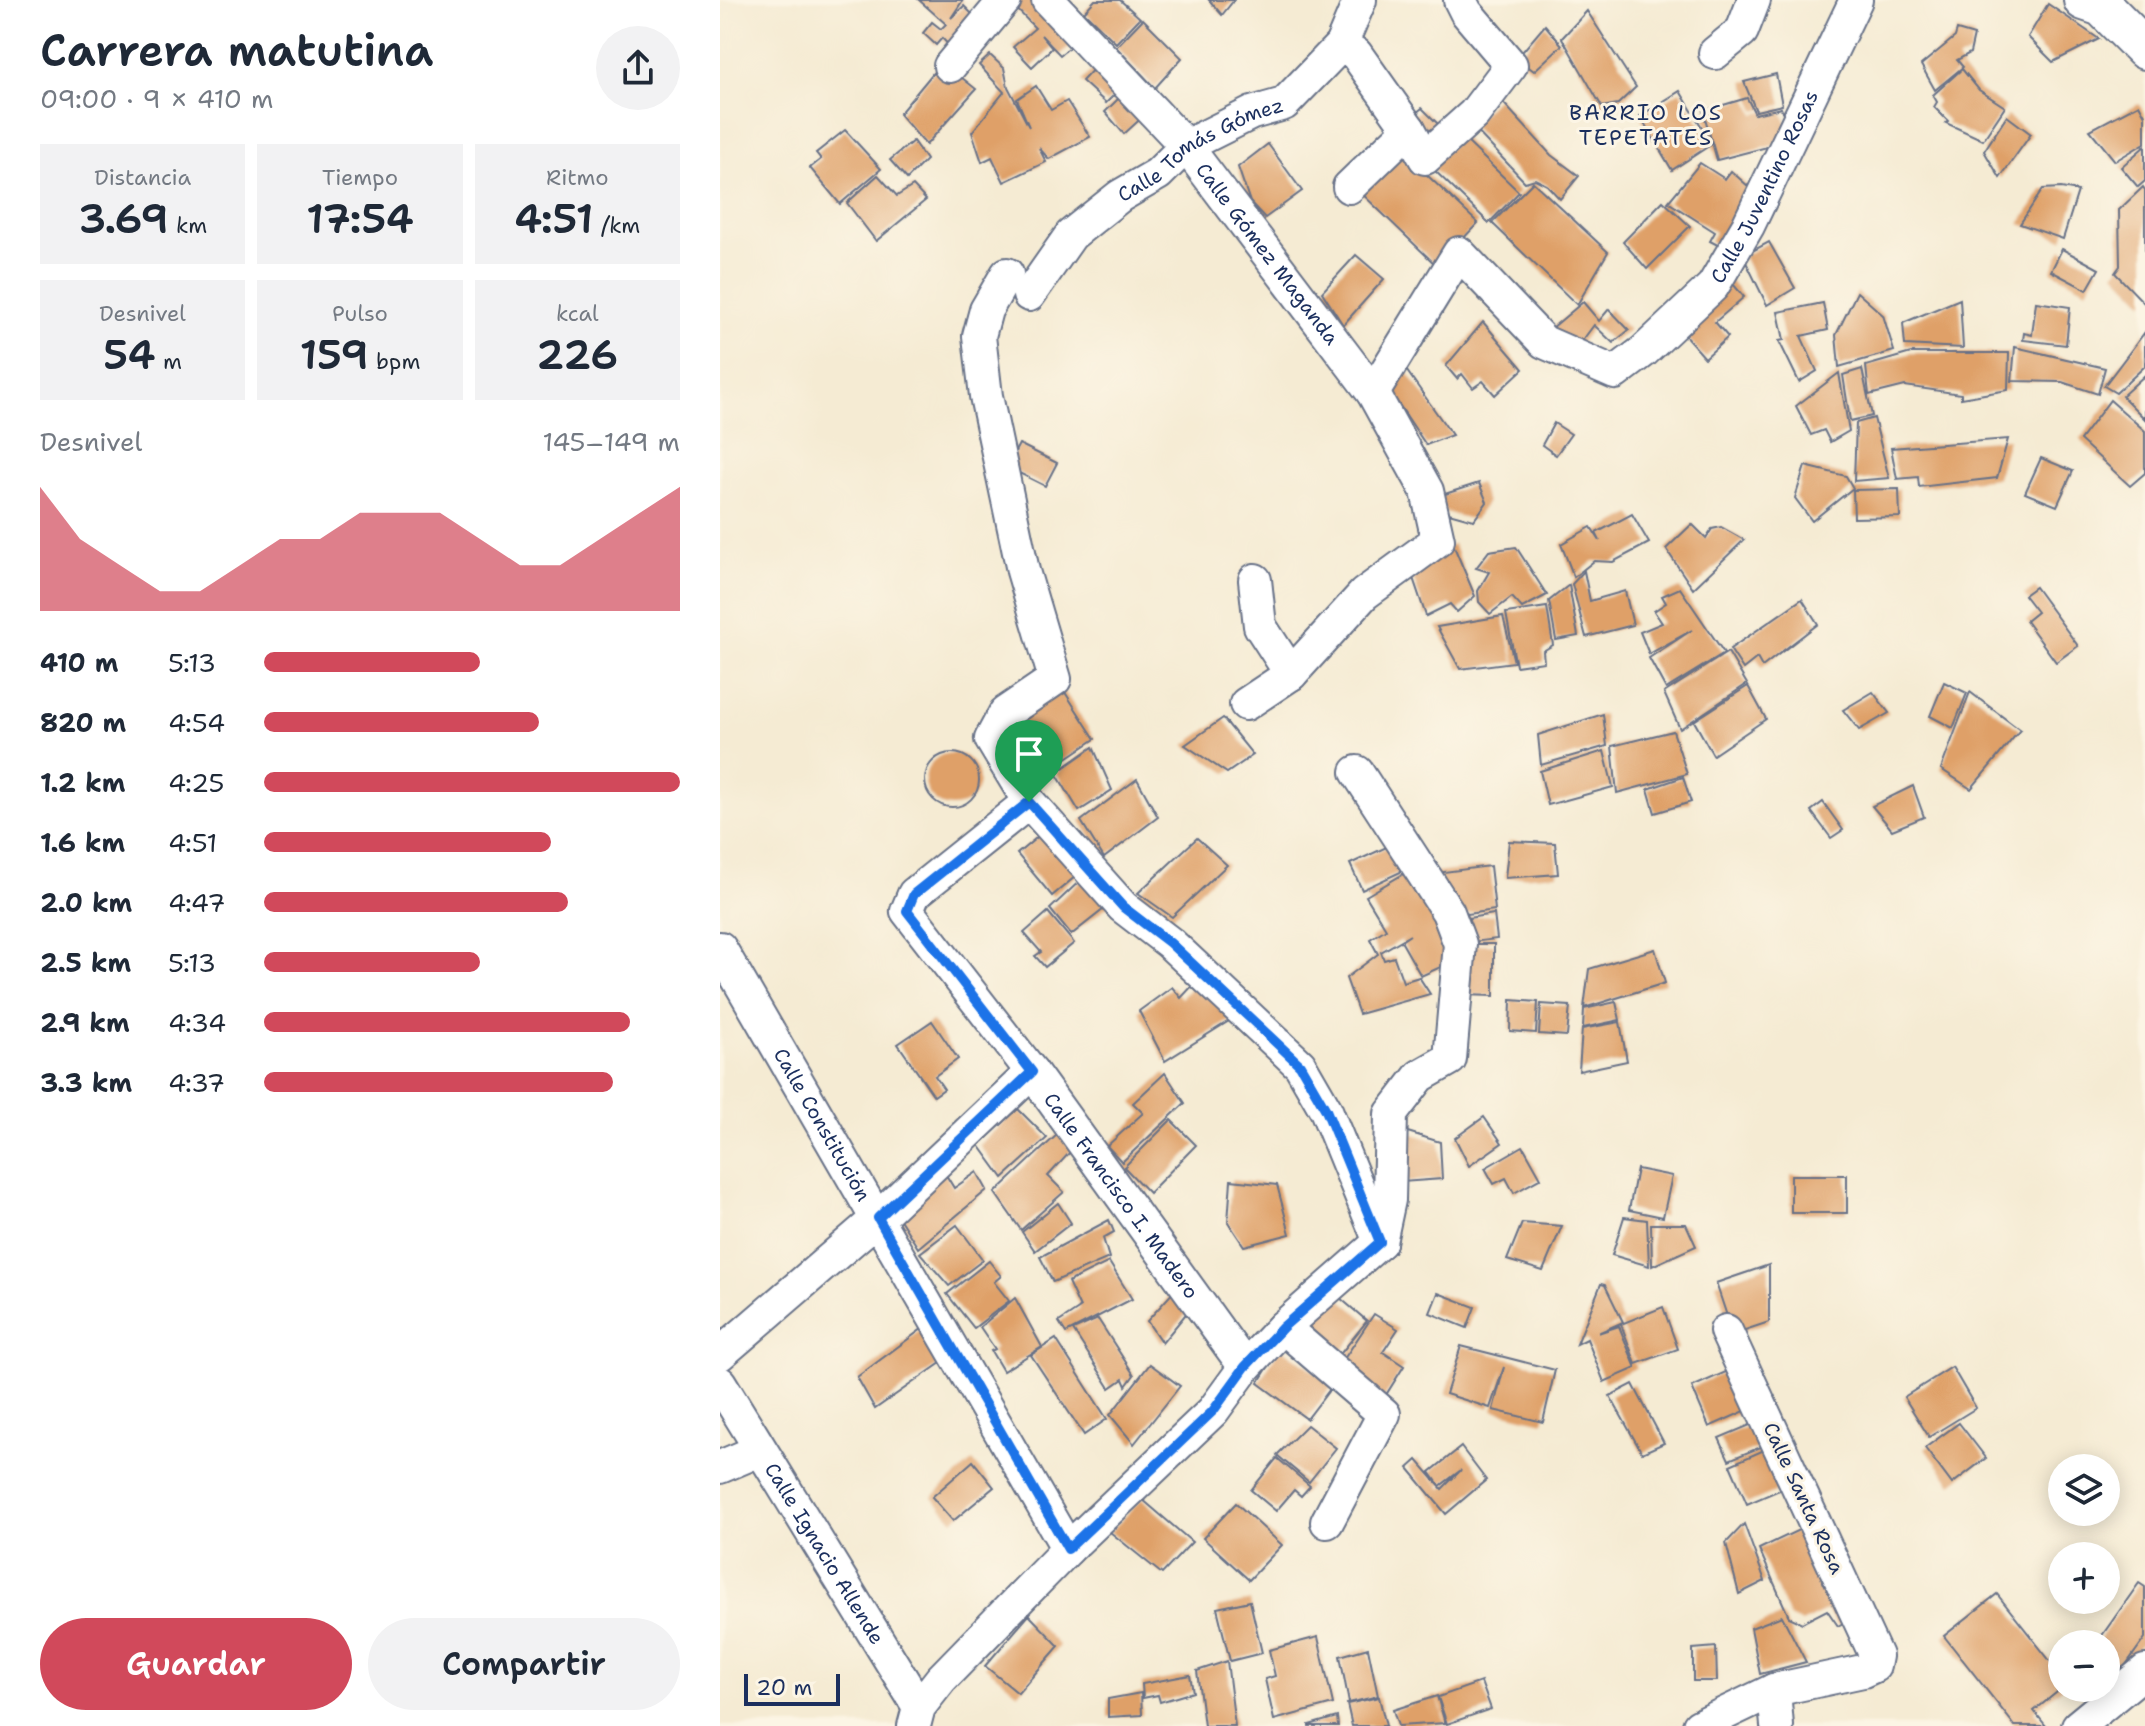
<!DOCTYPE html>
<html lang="es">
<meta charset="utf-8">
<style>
:root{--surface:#fff;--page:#f2f2f3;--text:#1f2937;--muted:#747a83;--accent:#d1495b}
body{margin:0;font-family:"Shantell Sans",sans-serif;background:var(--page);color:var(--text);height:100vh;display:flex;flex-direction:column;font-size:30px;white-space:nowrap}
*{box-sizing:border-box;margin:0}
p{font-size:26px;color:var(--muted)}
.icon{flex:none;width:44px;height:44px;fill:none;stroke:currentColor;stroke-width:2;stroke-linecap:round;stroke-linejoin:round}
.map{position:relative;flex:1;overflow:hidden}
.sheet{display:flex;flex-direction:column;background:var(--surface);width:720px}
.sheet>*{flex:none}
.controls{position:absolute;left:1328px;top:1454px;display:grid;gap:16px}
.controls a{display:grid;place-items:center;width:72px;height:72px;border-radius:50%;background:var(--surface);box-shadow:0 4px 20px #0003;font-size:40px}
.scale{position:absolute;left:24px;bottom:20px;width:96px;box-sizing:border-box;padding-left:8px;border:4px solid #1b2f5e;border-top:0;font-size:22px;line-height:28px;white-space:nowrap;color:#1b2f5e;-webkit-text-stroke:6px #fcf5e5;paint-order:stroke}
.pin{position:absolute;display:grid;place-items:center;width:68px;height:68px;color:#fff;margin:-82px -34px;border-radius:50% 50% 50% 0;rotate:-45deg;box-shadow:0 0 8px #0007}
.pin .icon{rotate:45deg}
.round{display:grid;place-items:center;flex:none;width:84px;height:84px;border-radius:42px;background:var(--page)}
.head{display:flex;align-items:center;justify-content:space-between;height:136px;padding:0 40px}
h1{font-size:44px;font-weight:600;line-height:60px}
.stats{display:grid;grid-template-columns:repeat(3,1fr);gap:12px;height:136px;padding:8px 40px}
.stats div{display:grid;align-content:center;border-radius:0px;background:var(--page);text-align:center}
.stats b{font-size:40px;font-weight:600}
.stats small{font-size:22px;font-weight:400}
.stats p{font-size:22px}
.chart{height:224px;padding:16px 40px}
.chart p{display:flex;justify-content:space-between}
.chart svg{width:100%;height:144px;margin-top:8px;fill:var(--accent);opacity:.7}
.primary-button{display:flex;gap:16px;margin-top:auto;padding:16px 40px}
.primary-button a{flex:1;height:92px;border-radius:48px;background:var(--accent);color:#fff;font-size:32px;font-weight:600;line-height:92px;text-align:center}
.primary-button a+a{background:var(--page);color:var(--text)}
ul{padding:0 40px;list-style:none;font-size:26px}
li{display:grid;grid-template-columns:128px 96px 1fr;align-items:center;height:60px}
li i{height:20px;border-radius:10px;background:var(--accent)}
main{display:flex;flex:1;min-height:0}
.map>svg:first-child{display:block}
.building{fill:#dfa067}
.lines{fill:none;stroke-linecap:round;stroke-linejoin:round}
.minor-casing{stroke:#677187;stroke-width:36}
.tertiary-casing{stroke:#677187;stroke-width:44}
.minor{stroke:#fff;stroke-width:32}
.tertiary{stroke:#fff;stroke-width:40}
.route-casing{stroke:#fff;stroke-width:16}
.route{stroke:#1a73e8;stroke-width:10}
.labels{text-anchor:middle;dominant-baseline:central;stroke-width:6;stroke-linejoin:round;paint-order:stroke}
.street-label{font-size:20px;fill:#1b2f5e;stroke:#fcf5e5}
.neighbourhood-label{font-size:22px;letter-spacing:2px;fill:#1b2f5e;stroke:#fcf5e5}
</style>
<main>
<section class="sheet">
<div class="head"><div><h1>Carrera matutina</h1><p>09:00 · 9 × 410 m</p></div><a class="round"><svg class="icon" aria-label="share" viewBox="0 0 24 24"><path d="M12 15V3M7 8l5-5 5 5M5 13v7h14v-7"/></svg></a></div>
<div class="stats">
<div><p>Distancia</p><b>3.69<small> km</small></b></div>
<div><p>Tiempo</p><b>17:54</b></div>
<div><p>Ritmo</p><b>4:51<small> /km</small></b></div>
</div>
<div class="stats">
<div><p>Desnivel</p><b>54<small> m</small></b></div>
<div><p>Pulso</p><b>159<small> bpm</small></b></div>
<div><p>kcal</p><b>226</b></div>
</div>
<div class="chart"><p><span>Desnivel</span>145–149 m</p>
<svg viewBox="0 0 160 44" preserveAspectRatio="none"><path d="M0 44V6L10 22L20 30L30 38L40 38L50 30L60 22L70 22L80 14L90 14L100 14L110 22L120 30L130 30L140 22L150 14L160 6V44z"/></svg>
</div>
<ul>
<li><b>410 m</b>5:13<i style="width:52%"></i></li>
<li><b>820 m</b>4:54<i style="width:66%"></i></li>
<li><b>1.2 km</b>4:25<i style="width:100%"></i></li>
<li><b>1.6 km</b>4:51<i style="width:69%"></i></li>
<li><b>2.0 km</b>4:47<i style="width:73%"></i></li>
<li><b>2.5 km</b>5:13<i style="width:52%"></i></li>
<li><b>2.9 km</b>4:34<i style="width:88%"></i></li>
<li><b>3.3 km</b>4:37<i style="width:84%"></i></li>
</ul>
<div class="primary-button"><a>Guardar</a><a>Compartir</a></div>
</section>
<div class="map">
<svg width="1425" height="1726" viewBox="0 0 1425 1726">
<rect width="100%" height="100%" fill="#fcf5e5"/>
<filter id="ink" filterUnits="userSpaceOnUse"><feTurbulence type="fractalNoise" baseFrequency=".0125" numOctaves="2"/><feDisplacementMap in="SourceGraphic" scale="16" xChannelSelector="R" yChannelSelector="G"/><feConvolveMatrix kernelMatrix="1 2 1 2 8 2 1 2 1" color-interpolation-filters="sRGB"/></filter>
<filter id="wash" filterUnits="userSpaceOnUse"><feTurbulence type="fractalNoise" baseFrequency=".006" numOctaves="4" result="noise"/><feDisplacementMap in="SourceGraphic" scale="32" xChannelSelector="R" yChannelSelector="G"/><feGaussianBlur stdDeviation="1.8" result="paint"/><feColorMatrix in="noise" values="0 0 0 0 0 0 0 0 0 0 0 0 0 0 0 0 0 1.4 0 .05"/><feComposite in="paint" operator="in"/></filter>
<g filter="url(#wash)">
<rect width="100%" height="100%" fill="#f5ebd3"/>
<g id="blocks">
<!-- building -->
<g class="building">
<polygon points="199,0 243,0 231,18 244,6 261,23 234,51 222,38 216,45 203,33 212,22 221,29 226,24"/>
<polygon points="293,0 315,0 355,43 340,55 321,35 332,48 312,67 293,47 315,28 290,2"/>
<polygon points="375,0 400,0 420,18 396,43 364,12"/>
<polygon points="489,0 514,0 502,15"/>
<polygon points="1328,4 1379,39 1333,62 1308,37"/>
<polygon points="867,11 916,87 898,104 882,107 842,38"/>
<polygon points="423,19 462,58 435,88 396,47"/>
<polygon points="825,25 842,45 814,71 797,58"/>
<polygon points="1237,30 1254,35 1250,53 1237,60 1243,67 1215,90 1201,65 1235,37"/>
<polygon points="270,55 284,68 288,87 309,127 297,99 316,86 331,110 347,101 370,137 329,159 319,148 326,162 284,182 272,157 262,162 252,132 284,92 259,65"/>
<polygon points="222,62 256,89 206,145 179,114"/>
<polygon points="378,64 402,87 386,103 362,81"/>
<polygon points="1242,69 1259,90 1285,107 1263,140 1226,123 1228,121 1214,107 1217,102 1213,95"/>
<polygon points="1056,74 1062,105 1036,111 1024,82"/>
<polygon points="407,90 428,112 404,134 385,112"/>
<polygon points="960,91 992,144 952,170 920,116"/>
<polygon points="778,97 831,155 859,176 840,199 827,185 815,179 805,182 751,125"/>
<polygon points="1027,98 1035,114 1061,108 1068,127 1059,144 997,160 983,111"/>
<polygon points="1419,104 1425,115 1425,143 1395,161 1370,130"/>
<polygon points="702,108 726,132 712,141 689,119"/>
<polygon points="1287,116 1311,134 1280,178 1264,151"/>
<polygon points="125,130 161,169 120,204 90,168 101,159 96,153"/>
<polygon points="741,136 799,192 769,223 711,167"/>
<polygon points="193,141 206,160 187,179 170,160"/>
<polygon points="548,144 582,191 545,218 530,202 518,167"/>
<polygon points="674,144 758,223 717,266 634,186"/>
<polygon points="1425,146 1425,181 1418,187 1401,167"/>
<polygon points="980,163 1005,179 1011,171 1038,195 1007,250 990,241 995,232 948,202"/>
<polygon points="158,175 177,196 193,186 206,200 156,241 127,203"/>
<polygon points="813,182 888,252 857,305 772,223"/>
<polygon points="1423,187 1425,190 1425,304 1395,273 1400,266 1399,210"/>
<polygon points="1341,188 1358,191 1343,239 1300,224 1323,189"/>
<polygon points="943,201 970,226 927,269 903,242"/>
<polygon points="1049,242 1075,288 1047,305 1023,256"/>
<polygon points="1342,249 1379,269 1367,290 1331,271"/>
<polygon points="636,255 664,279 623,325 602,292"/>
<polygon points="1008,278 1024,297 995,322 1008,337 985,358 956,325"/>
<polygon points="1137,292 1163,315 1174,351 1119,367 1116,335"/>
<polygon points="1240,299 1243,348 1185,345 1183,323"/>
<polygon points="863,302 879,321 889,309 909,330 893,343 874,325 856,349 832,328"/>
<polygon points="1316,302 1350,307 1346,345 1303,340 1304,333 1312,335"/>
<polygon points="1103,303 1108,330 1081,336 1097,371 1079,382 1059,341 1064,340 1058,312"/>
<polygon points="763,322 803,369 775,395 763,381 753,388 742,374 737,379 726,366"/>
<polygon points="1425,332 1425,366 1396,393 1384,386"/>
<polygon points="1295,347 1385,368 1378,394 1342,382 1292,381"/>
<polygon points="1191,353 1289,353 1288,390 1241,398 1241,394 1185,386 1149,395 1146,366"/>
<polygon points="682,364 732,435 706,445 666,385"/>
<polygon points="1142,369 1152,416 1130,421 1123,375"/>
<polygon points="1119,373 1129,431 1110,442 1104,430 1091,435 1076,406"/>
<polygon points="1425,375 1425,419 1402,396"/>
<polygon points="1390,400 1425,431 1425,473 1410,486 1360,440"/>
<polygon points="1154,418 1169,478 1134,481 1136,423"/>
<polygon points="834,423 851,434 836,455 822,445"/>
<polygon points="1288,439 1277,478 1199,487 1198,477 1177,479 1171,448"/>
<polygon points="299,444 337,463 325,486 287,467"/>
<polygon points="1321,458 1353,471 1337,506 1305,493"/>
<polygon points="1085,466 1126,476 1133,488 1092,521 1075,498"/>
<polygon points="759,483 767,502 754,520 725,512 719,496"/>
<polygon points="1179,489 1180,517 1134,518 1133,490"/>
<polygon points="912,514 929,543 893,562 874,561 854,577 841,544 871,527 880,541 876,533"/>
<polygon points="972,524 986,538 992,529 1001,527 1024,540 973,589 946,549"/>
<polygon points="733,544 755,596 737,612 730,604 706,616 689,566"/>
<polygon points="796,547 827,595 802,608 792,597 770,614 759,602 758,591 769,572 756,568 769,551"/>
<polygon points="864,571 870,601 905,591 913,625 866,637 852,584"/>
<polygon points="849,585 858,636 836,640 829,601"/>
<polygon points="1315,587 1358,646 1336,662 1306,621 1317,612 1304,595"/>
<polygon points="960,588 1004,653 946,689 929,658 972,630 929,654 920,632 942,623 934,611 946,603 942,596"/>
<polygon points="1082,599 1098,624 1042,667 1037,658 1023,669 1010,649"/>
<polygon points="827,607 833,645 823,651 824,662 796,666 786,613"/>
<polygon points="783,616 794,662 740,669 717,627"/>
<polygon points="1008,652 1027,684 960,729 944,693"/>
<polygon points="1224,682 1247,693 1233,728 1210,716"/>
<polygon points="339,683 375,739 327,771 290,719"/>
<polygon points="1028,686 1046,719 993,755 974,721"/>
<polygon points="1153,692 1169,713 1139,730 1123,710"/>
<polygon points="1250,692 1300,730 1251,789 1221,769"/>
<polygon points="883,714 887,746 821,765 818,735"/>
<polygon points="503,718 533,755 507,773 465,745"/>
<polygon points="953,731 967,774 897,793 892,746"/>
<polygon points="373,747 392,790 359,811 336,773"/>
<polygon points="884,751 893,787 828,805 820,771"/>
<circle cx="232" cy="780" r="27"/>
<polygon points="963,777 971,802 935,813 928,789"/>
<polygon points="417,779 438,817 384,858 361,821"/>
<polygon points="1193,786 1204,817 1172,830 1152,806"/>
<polygon points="1103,802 1123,830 1111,838 1091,811"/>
<polygon points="327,829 362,871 332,896 297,854"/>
<polygon points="477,838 507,865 452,917 418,893"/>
<polygon points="789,841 835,843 838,874 785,878"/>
<polygon points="675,843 687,869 642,890 630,864"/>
<polygon points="770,866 775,910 734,916 708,874"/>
<polygon points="692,869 733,943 725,965 701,976 681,941 690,935 661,952 664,960 674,957 683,982 699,977 710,994 639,1014 626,978 658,954 650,939 666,929 646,896"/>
<polygon points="365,876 389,905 351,935 330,909"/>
<polygon points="328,912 354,943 325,967 315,956 321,952 304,933"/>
<polygon points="774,914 777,939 744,943 735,920"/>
<polygon points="740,944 774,944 774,996 745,995"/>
<polygon points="935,949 945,983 864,1008 869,969"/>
<polygon points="475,983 512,1019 445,1061 419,1011 452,987 461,998"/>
<polygon points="791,1000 818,1002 816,1033 790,1031"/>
<polygon points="896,1002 900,1020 863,1028 864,1009"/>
<polygon points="821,1004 850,1006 847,1036 819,1034"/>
<polygon points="212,1021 238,1059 215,1076 224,1089 214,1096 178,1044"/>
<polygon points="900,1022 907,1061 859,1071 862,1029"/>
<polygon points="445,1073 465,1103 402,1162 387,1146 423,1113 413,1103"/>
<polygon points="298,1109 327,1138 283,1178 259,1145"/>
<polygon points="764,1117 782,1143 749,1166 735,1138"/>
<polygon points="451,1120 476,1145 429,1193 404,1167"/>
<polygon points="678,1129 720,1142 722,1179 682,1182"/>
<polygon points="339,1133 352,1150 328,1176 344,1192 301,1230 275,1193"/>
<polygon points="803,1146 821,1178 794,1193 786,1178 774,1184 765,1168"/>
<polygon points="917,1169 952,1176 943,1217 909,1210"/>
<polygon points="223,1170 234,1188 257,1172 267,1190 198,1248 176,1213"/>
<rect x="1071" y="1175" width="56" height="38"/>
<polygon points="511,1180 557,1185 570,1234 524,1246 508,1222"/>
<polygon points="338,1203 351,1223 315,1251 302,1232"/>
<polygon points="904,1217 927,1220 929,1266 892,1255"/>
<polygon points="389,1220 394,1232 383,1238 389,1258 333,1282 320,1257"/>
<polygon points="802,1223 842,1226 823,1271 787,1260"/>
<polygon points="931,1224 966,1224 976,1246 932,1266"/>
<polygon points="237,1225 263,1260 229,1286 200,1253"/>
<polygon points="269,1261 281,1276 274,1282 289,1301 254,1328 227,1294"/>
<polygon points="389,1262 412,1299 346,1333 339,1322 360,1308 348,1282"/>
<polygon points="1049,1265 1049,1322 1013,1334 996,1283"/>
<polygon points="881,1284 885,1285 903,1322 878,1333 899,1326 916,1368 884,1382 867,1339 857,1344"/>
<polygon points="455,1290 470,1309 442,1343 427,1321"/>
<polygon points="613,1292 647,1321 613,1363 578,1333"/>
<polygon points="718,1293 755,1307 747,1328 710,1313"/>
<polygon points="295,1298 322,1347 283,1371 271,1351 275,1349 260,1327"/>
<polygon points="943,1307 958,1349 916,1364 901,1324"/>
<polygon points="654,1314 678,1329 663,1352 684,1366 664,1398 618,1368"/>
<polygon points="378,1319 414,1375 406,1386 403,1379 390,1388 353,1330"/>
<polygon points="206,1326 228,1358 155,1409 137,1377"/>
<polygon points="336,1339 387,1419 364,1435 311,1355"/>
<polygon points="741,1346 835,1370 823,1422 773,1410 784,1367 770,1408 726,1394"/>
<polygon points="561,1347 613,1385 587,1419 538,1383"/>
<polygon points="430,1364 460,1386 414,1444 390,1415"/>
<polygon points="1017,1367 1034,1407 989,1427 972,1387"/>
<polygon points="1232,1367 1256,1408 1209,1437 1184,1397"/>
<polygon points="913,1384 944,1443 922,1453 890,1396"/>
<polygon points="1042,1420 1051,1443 1009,1460 999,1438"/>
<polygon points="1239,1423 1266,1458 1232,1484 1205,1448"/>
<polygon points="587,1425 616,1448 589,1482 557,1455"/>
<polygon points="741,1447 766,1480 726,1514 688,1468 697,1460 722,1489 741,1470 720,1486 710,1472"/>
<polygon points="1051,1447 1069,1486 1027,1504 1010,1465"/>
<polygon points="557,1458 590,1486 581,1496 574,1490 556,1511 531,1490"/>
<polygon points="253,1461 274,1487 233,1521 212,1497"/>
<polygon points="422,1499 472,1542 442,1574 390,1532"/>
<polygon points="516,1503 562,1545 529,1580 483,1538"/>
<polygon points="1024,1524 1045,1581 1019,1594 1006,1543"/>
<polygon points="1083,1528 1131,1618 1118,1626 1107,1610 1082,1623 1069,1617 1039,1549"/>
<polygon points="1419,1583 1425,1587 1425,1638 1400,1673 1386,1662 1386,1644 1376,1644"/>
<polygon points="1277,1594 1342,1676 1342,1688 1314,1711 1326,1726 1295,1726 1224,1636"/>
<polygon points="530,1601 542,1653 510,1661 497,1608"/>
<polygon points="309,1615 339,1646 298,1693 265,1666"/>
<polygon points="1062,1616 1086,1662 1040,1674 1031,1628"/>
<polygon points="598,1637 613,1704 554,1720 545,1679 555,1676 549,1650"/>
<polygon points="996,1647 997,1681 973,1681 973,1649"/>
<polygon points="648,1648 658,1696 629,1703 620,1656"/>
<polygon points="507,1661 515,1726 484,1726 477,1671"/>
<polygon points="470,1675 473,1692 440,1702 438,1695 423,1698 422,1684"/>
<polygon points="761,1682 771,1709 727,1724 718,1697"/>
<polygon points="421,1693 422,1715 388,1717 388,1699"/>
<polygon points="717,1696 725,1723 678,1726 673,1710"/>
<polygon points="659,1697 666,1726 632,1726 627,1704"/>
<polygon points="617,1717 618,1726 589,1726 589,1725"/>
</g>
</g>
</g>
<g filter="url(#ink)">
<use href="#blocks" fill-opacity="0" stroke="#677187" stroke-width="2"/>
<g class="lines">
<defs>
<g id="minor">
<path id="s1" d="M 328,0 L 466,146 L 653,393 L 707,491 L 718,540 L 644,594 L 571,674 L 540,626 L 535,580"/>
<polyline points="621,45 636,54 689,129"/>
<polyline points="995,53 1022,31 1034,0"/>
<polyline points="230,66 285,0"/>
<polyline points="629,187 689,129 705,158 754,114 791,65 746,12 740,0"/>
<polyline points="287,274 266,310 259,336 266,396 303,571 335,679 285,713 271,739 309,802 403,907 450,943 580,1065 606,1110 660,1242"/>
<path id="s2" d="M 309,295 L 351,235 L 400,196 L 438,174 L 466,146 L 532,113 L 564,104 L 621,45 L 640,0"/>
<path id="s3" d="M 653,393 L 739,253 L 824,342 L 895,373 L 924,351 L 993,286 L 1028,226 L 1136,0"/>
<polyline points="526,704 571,674"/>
<polyline points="637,772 728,912 740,944 730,1059 700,1076 671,1114 669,1200 660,1242"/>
<path id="s4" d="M 309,802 L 194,894 L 187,911 L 312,1072 L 525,1367"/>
<path id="s5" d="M 0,948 L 348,1549"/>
<polyline points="563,1327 664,1414 607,1522"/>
<polyline points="0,1354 158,1218 312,1072"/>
<path id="s6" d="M 0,1383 L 199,1707"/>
<polyline points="0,1467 40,1450"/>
<polyline points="1054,1690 1057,1726"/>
<polyline points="194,1726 199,1707 221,1679 348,1549 493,1411 525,1367 563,1327 660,1242"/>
<polyline points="979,1726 1054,1690 1143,1671 1154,1666 1156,1656 1006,1331"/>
<polyline points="1358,1726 1425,1671"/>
</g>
<polyline id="tertiary" points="1364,0 1382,6 1425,49"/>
</defs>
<!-- minor casing -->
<use href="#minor" class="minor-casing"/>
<!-- tertiary casing -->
<use href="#tertiary" class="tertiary-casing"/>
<!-- minor -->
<use href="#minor" class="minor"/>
<!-- tertiary -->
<use href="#tertiary" class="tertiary"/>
</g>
</g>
<g class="lines" filter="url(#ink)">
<defs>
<polygon id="route" points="309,802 403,907 450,943 580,1065 606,1110 660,1242 563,1327 525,1367 493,1411 348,1549 158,1218 312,1072 187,911 194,894"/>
</defs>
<!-- route casing -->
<use href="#route" class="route-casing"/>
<!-- route -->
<use href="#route" class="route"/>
</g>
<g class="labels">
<!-- street labels -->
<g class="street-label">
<text stroke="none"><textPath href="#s2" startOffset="230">Calle Tomás Gómez</textPath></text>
<text stroke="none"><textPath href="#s3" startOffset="608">Calle Juventino Rosas</textPath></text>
<text stroke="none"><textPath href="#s1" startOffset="336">Calle Gómez Maganda</textPath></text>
<text stroke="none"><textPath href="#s5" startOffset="204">Calle Constitución</textPath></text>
<text stroke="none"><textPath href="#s4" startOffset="522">Calle Francisco I. Madero</textPath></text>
<text transform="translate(1084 1498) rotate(65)">Calle Santa Rosa</text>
<text stroke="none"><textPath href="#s6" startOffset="200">Calle Ignacio Allende</textPath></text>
</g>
<!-- neighbourhood labels -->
<g class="neighbourhood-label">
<text x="926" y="112">BARRIO LOS<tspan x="926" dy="25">TEPETATES</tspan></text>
</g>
</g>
</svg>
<div class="controls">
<a><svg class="icon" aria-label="layers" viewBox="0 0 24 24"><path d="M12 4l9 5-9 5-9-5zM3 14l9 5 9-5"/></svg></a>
<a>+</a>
<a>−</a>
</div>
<div class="scale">20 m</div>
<div class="pin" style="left:309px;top:802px;background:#1e9e55"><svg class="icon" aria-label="arrive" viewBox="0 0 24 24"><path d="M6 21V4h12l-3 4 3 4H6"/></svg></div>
</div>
</main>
